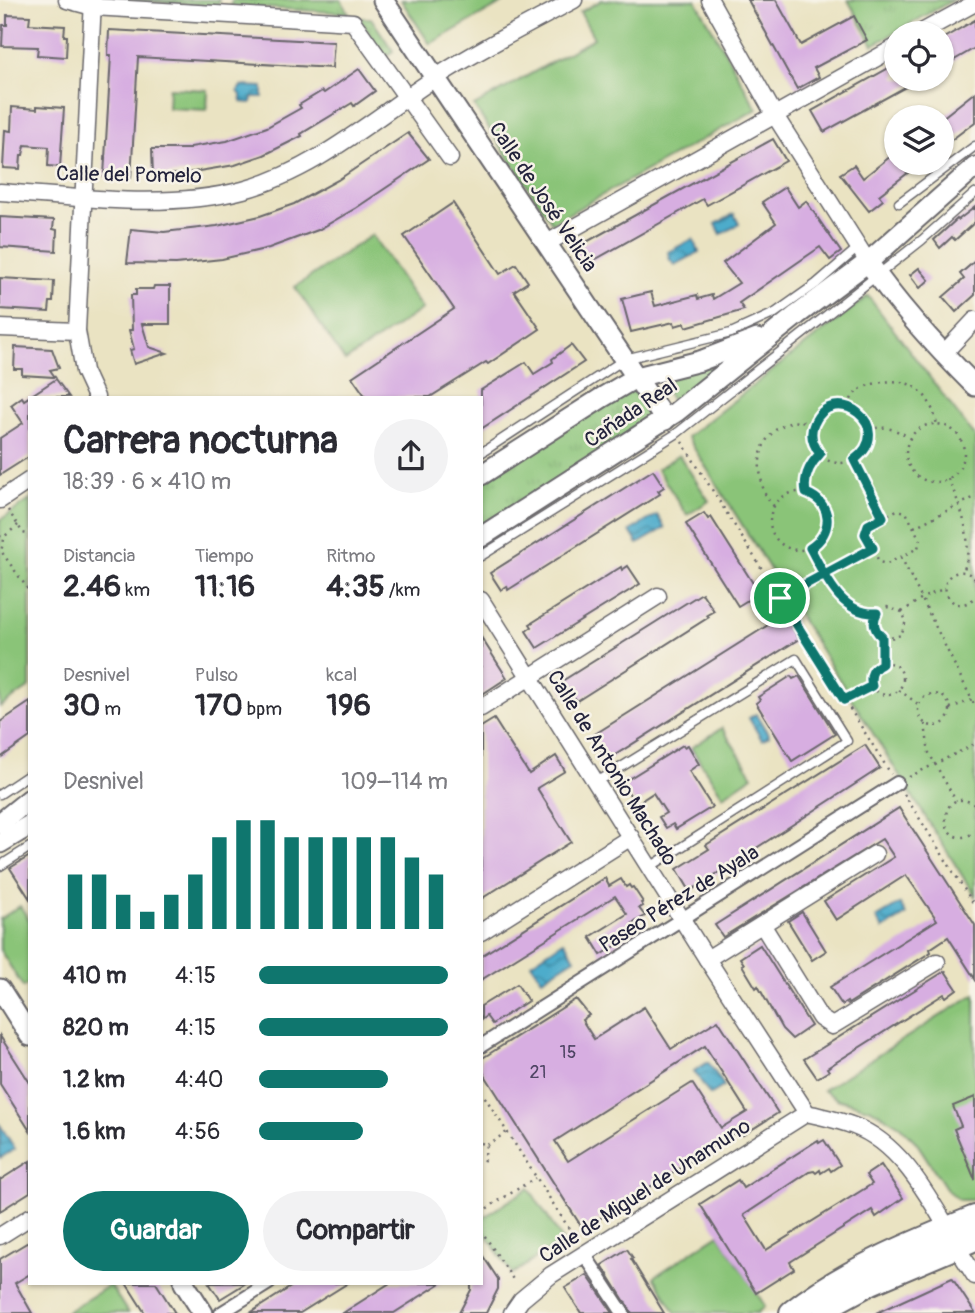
<!DOCTYPE html>
<html lang="es">
<meta charset="utf-8">
<style>
:root{--surface:#fff;--page:#f2f2f3;--text:#2b2b33;--muted:#7c7c81;--accent:#0f766e}
body{margin:0;font-family:Pangolin,sans-serif;background:var(--page);color:var(--text);height:100vh;display:flex;flex-direction:column;font-size:26px;white-space:nowrap}
*{box-sizing:border-box;margin:0}
p{font-size:23px;color:var(--muted)}
.icon{flex:none;width:38px;height:38px;fill:none;stroke:currentColor;stroke-width:2;stroke-linecap:round;stroke-linejoin:round}
.map{position:relative;flex:1;overflow:hidden}
.details{position:absolute;left:28px;top:396px;width:455px;height:889px;display:flex;flex-direction:column;background:var(--surface);border-radius:0px;box-shadow:0 2px 5px #0004}
.details>*{flex:none}
.buttons{position:absolute;left:884px;top:21px;display:grid;gap:14px}
.buttons a{display:grid;place-items:center;width:70px;height:70px;border-radius:50%;background:var(--surface);box-shadow:0 2px 5px #0004;font-size:35px}
.pin{position:absolute;display:grid;place-items:center;width:60px;height:60px;color:#fff;margin:-30px;border:4px solid #fff;border-radius:50%;box-shadow:0 2px 7px #0007}
.round{display:grid;place-items:center;flex:none;width:74px;height:74px;border-radius:37px;background:var(--page)}
.overview{display:flex;align-items:center;justify-content:space-between;height:119px;padding:0 35px}
h1{font-size:38px;font-weight:700;line-height:52px}
.figures{display:grid;grid-template-columns:repeat(3,1fr);gap:10px;height:119px;padding:7px 35px}
.figures div{display:grid;align-content:center}
.figures b{font-size:30px;font-weight:700}
.figures small{font-size:19px;font-weight:400}
.figures p{font-size:19px}
.chart{height:196px;padding:14px 35px}
.chart p{display:flex;justify-content:space-between}
.chart svg{width:100%;height:126px;margin-top:7px;stroke:var(--accent);stroke-width:6}
.button{display:flex;gap:14px;margin-top:auto;padding:14px 35px}
.button a{flex:1;height:80px;border-radius:42px;background:var(--accent);color:#fff;font-size:28px;font-weight:700;line-height:80px;text-align:center}
.button a+a{background:var(--page);color:var(--text)}
ul{padding:0 35px;list-style:none;font-size:23px}
li{display:grid;grid-template-columns:112px 84px 1fr;align-items:center;height:52px}
li i{height:18px;border-radius:9px;background:var(--accent)}
.map>svg:first-child{display:block}
.grass{fill:url(#grass-tufts);stroke:#56735a;stroke-width:2}
.park{fill:#8ac478;stroke:#56735a;stroke-width:2}
.water{fill:url(#water-waves);stroke:#386783;stroke-width:2}
.building{fill:#d7aee1;fill-rule:evenodd}
.lines{fill:none;stroke-linecap:round;stroke-linejoin:round}
.service-casing{stroke:#68666a;stroke-width:11}
.pedestrian-casing{stroke:#68666a;stroke-width:16}
.minor-casing{stroke:#68666a;stroke-width:19}
.tertiary-casing{stroke:#68666a;stroke-width:23}
.primary-casing{stroke:#68666a;stroke-width:28}
.path{stroke:#68666a;stroke-width:2.5;stroke-dasharray:2 5;stroke-linecap:butt}
.service{stroke:#fff;stroke-width:8}
.pedestrian{stroke:#fff;stroke-width:12}
.minor{stroke:#fff;stroke-width:16}
.tertiary{stroke:#fff;stroke-width:19}
.primary{stroke:#fff;stroke-width:24}
.route-casing{stroke:#fff;stroke-width:14}
.route{stroke:#0f766e;stroke-width:9}
.labels{text-anchor:middle;dominant-baseline:central;stroke-width:5;stroke-linejoin:round;paint-order:stroke}
.number-label{font-size:18px;fill:#4f4564}
.street-label{font-size:21px;fill:#22223b;stroke:#f7f3e8}
</style>
<div class="map">
<svg width="975" height="1313" viewBox="0 0 975 1313">
<defs>
<pattern id="grass-tufts" width="24" height="20" patternUnits="userSpaceOnUse" patternTransform="scale(1.75)"><rect width="24" height="20" fill="#8ac478"/><path d="M3 7l-1-3M5 7V3M7 7l1-3M15 17l-1-3M17 17v-4M19 17l1-3" fill="none" stroke="#77a869"/></pattern>
<pattern id="water-waves" width="16" height="10" patternUnits="userSpaceOnUse" patternTransform="scale(1.75)"><rect width="16" height="10" fill="#4daccb"/><path d="M0 5q4-4 8 0t8 0" fill="none" stroke="#408ca6"/></pattern>
</defs>
<rect width="100%" height="100%" fill="#f7f3e8"/>
<filter id="ink" filterUnits="userSpaceOnUse"><feTurbulence type="fractalNoise" baseFrequency=".0143" numOctaves="2"/><feDisplacementMap in="SourceGraphic" scale="14" xChannelSelector="R" yChannelSelector="G"/><feConvolveMatrix kernelMatrix="1 2 1 2 8 2 1 2 1" color-interpolation-filters="sRGB"/></filter>
<filter id="wash" filterUnits="userSpaceOnUse"><feTurbulence type="fractalNoise" baseFrequency=".00686" numOctaves="4" result="noise"/><feDisplacementMap in="SourceGraphic" scale="28" xChannelSelector="R" yChannelSelector="G"/><feGaussianBlur stdDeviation="1.57" result="paint"/><feColorMatrix in="noise" values="0 0 0 0 0 0 0 0 0 0 0 0 0 0 0 0 0 1.4 0 .05"/><feComposite in="paint" operator="in"/></filter>
<g filter="url(#wash)">
<rect width="100%" height="100%" fill="#eae3c2"/>
<!-- grass -->
<g class="grass">
<polygon points="122,0 219,0 219,6"/>
<polygon points="232,0 341,0 349,13 231,6"/>
<polygon points="848,0 953,0 873,45"/>
<polygon points="359,18 371,18 393,51 385,57"/>
<polygon points="757,341 675,406 657,376"/>
<polygon points="631,385 654,420 481,532 481,481"/>
</g>
<!-- park -->
<g class="park">
<polygon points="401,0 508,0 430,44"/>
<polygon points="602,0 696,0 757,109 552,223 474,106 594,38 580,12"/>
<polygon points="169,88 208,90 207,110 168,108"/>
<polygon points="372,235 422,309 345,361 295,287"/>
<polygon points="868,296 975,437 975,896 687,437"/>
<polygon points="679,455 709,501 687,515 657,469"/>
<polygon points="30,500 30,687 0,707 0,520"/>
<polygon points="722,728 753,776 723,796 691,748"/>
<polygon points="20,906 30,921 30,983 23,987 0,950 0,919"/>
<polygon points="975,994 975,1200 959,1200 948,1191 916,1142 900,1126 871,1109 837,1099 823,1090"/>
<polygon points="529,1188 563,1241 512,1274 481,1227 481,1219"/>
<polygon points="719,1234 765,1306 757,1313 676,1313 654,1277"/>
<polygon points="110,1285 128,1313 65,1313"/>
</g>
<!-- water -->
<g class="water">
<polygon points="241,86 263,87 263,97 252,97 251,103 241,102 241,95 238,91"/>
<polygon points="734,214 739,224 721,234 716,224"/>
<polygon points="693,239 699,252 675,265 670,260 668,252"/>
<polygon points="657,515 665,528 638,544 630,531"/>
<polygon points="756,714 769,736 762,740 749,718"/>
<polygon points="900,904 906,915 883,929 876,918"/>
<polygon points="564,941 575,958 542,979 531,963"/>
<polygon points="708,1062 724,1086 710,1095 694,1071"/>
<polygon points="0,1125 15,1149 0,1158"/>
</g>
<g id="blocks">
<!-- building -->
<g class="building">
<polygon points="748,0 776,0 801,45 854,16 867,40 814,68 819,77 797,89"/>
<polygon points="7,15 30,16 29,24 65,26 64,36 67,36 66,57 37,55 38,47 2,46 3,25 7,25"/>
<polygon points="975,20 975,48 942,67 942,39"/>
<polygon points="109,30 334,42 332,68 138,57 131,178 104,176 111,55 108,55"/>
<polygon points="896,64 896,79 920,79 824,132 812,111"/>
<polygon points="359,69 375,91 354,106 352,103 301,134 302,136 264,155 235,165 181,174 153,175 152,149 190,149 190,147 227,141 267,127 301,108 299,105 322,91 324,93"/>
<polygon points="975,92 975,122 942,147 942,118"/>
<polygon points="37,106 64,108 60,167 48,166 49,147 25,145 23,155 21,155 20,169 3,168 5,130 11,131 12,107 37,109"/>
<polygon points="408,133 429,159 356,208 318,230 269,248 222,259 176,264 127,263 131,229 164,232 217,226 260,216 294,204 338,180"/>
<polygon points="773,139 786,161 707,205 703,199 582,267 572,250"/>
<polygon points="896,152 896,163 921,163 879,195 883,200 869,211 840,174 854,165 863,178"/>
<polygon points="785,187 798,207 806,201 841,252 830,260 820,247 739,303 744,310 686,327 685,323 675,326 674,322 631,332 622,299 651,292 655,306 697,295 698,299 712,295 713,299 739,283 723,263 776,223 762,202"/>
<polygon points="453,203 500,274 516,264 528,282 514,291 540,329 488,364 486,362 430,397 366,397 352,377 454,309 404,236"/>
<polygon points="975,207 975,222 955,240 952,237 940,248 934,240 957,219 958,220"/>
<polygon points="0,217 54,220 53,229 57,230 56,251 0,247"/>
<polygon points="975,261 975,295 956,312 943,297 964,279 960,274"/>
<polygon points="919,268 929,280 920,288 910,275"/>
<polygon points="0,278 54,281 53,302 50,302 49,312 0,309"/>
<polygon points="154,286 170,286 170,324 142,324 149,347 167,353 134,364 130,350 134,349 129,330 132,330 131,295 136,295 136,289 153,289"/>
<polygon points="571,345 584,362 481,429 481,390 526,362 534,374 553,362 552,359"/>
<polygon points="15,347 52,349 59,368 50,370 55,377 22,375 22,369 14,369"/>
<polygon points="56,379 69,397 30,397 30,456 0,475 0,438 23,423 11,405 22,397 24,400"/>
<polygon points="653,470 664,487 658,491 660,494 508,590 507,586 501,590 490,573"/>
<polygon points="704,513 708,519 711,517 756,588 753,590 756,595 738,606 686,524"/>
<polygon points="628,566 640,584 537,648 526,631 532,627 530,624 621,567 622,570"/>
<polygon points="702,593 714,611 707,615 709,617 577,701 575,698 570,701 559,683"/>
<polygon points="784,615 799,639 607,760 592,736"/>
<polygon points="481,637 507,678 481,695"/>
<polygon points="791,676 793,679 799,676 835,734 792,761 756,703 760,700 758,697"/>
<polygon points="30,702 30,737 0,758 0,722"/>
<polygon points="494,719 529,774 556,756 565,771 537,788 571,842 481,899 481,727"/>
<polygon points="683,745 684,747 688,745 699,764 689,771 712,807 676,829 673,824 666,828 659,817 666,813 653,793 636,804 622,783"/>
<polygon points="865,745 880,768 690,891 677,869 709,849 706,845"/>
<polygon points="899,808 975,925 975,979 948,937 930,949 931,952 848,1004 847,1002 842,1005 830,987 937,920 906,875 836,920 824,901 894,857 882,839 723,937 715,925"/>
<polygon points="30,856 30,899 10,868"/>
<polygon points="605,878 609,886 621,879 626,887 629,885 631,888 633,887 643,902 641,903 643,906 639,908 645,916 633,923 638,932 601,955 590,937 627,914 615,896 481,980 481,956"/>
<polygon points="802,912 826,951 812,960 788,921"/>
<polygon points="760,945 811,1026 792,1039 782,1029 758,986 756,988 742,965 744,964 740,958"/>
<polygon points="945,971 957,989 946,997 944,994 827,1068 829,1071 817,1078 804,1059"/>
<polygon points="517,984 528,1001 492,1024 486,1016 481,1020 481,1006"/>
<path d="M 576,999 L 589,1015 L 582,1020 L 594,1039 L 644,1007 L 671,1049 L 718,1020 L 778,1113 L 743,1135 L 740,1130 L 583,1229 L 481,1069 L 481,1059 ZM 705,1046 L 747,1112 L 721,1128 L 692,1083 L 568,1161 L 555,1141 Z"/>
<polygon points="0,1036 30,1083 30,1131 0,1084"/>
<polygon points="975,1097 975,1180 954,1129 961,1126 953,1106"/>
<polygon points="818,1140 819,1143 824,1140 840,1165 831,1171 829,1168 821,1173 820,1170 816,1173 814,1171 809,1172 744,1215 766,1250 872,1184 866,1175 881,1165 903,1198 876,1217 872,1210 790,1262 794,1269 756,1293 700,1204 738,1180 743,1188"/>
<polygon points="30,1161 30,1192 0,1211 0,1180"/>
<polygon points="30,1241 30,1274 15,1283 32,1313 0,1313 0,1259"/>
<polygon points="627,1249 633,1258 631,1259 664,1313 632,1313 602,1265"/>
<polygon points="481,1253 498,1279 498,1289 486,1313 459,1313 471,1290 471,1283 481,1283"/>
<polygon points="587,1275 613,1313 581,1313 565,1288"/>
<polygon points="952,1278 975,1313 876,1313"/>
<polygon points="126,1283 156,1283 175,1313 145,1313"/>
<polygon points="209,1283 246,1283 220,1299"/>
<polygon points="297,1283 348,1283 300,1313 250,1313"/>
<polygon points="390,1283 441,1283 394,1313 343,1313"/>
</g>
</g>
</g>
<g filter="url(#ink)">
<use href="#blocks" fill-opacity="0" stroke="#68666a" stroke-width="2"/>
<g class="lines">
<defs>
<g id="service">
<polyline points="899,203 975,146"/>
<polyline points="481,453 625,359 731,333 775,313 816,284 859,247"/>
<polyline points="481,556 676,434 922,240 975,193"/>
<polyline points="597,782 796,659 847,741 650,867"/>
<polyline points="0,794 30,774"/>
<polyline points="0,866 30,847"/>
</g>
<g id="pedestrian">
<polyline points="481,1046 897,783"/>
<polyline points="584,1254 623,1313"/>
<polyline points="221,1313 269,1283"/>
</g>
<g id="minor">
<polyline points="67,0 93,7 353,22 450,158"/>
<polyline points="93,0 77,331 84,371 96,397"/>
<polyline points="710,0 774,114 868,262"/>
<polyline points="920,33 975,3"/>
<path d="M 0,192 C 78,197 168,210 243,190 C 315,171 374,118 435,78 C 479,49 528,25 574,0"/>
<polyline points="547,243 896,47"/>
<polyline points="0,328 77,331"/>
<polyline points="943,354 975,320"/>
<polyline points="0,500 30,480"/>
<path d="M 481,600 L 707,959 L 807,1113 C 823,1117 839,1120 854,1126 C 899,1143 925,1191 948,1229"/>
<polyline points="481,708 658,596"/>
<polyline points="763,926 820,1018 832,1026 937,962"/>
<polyline points="481,932 631,837"/>
<polyline points="707,959 875,854"/>
<polyline points="0,1236 30,1217"/>
<polyline points="956,1246 975,1276"/>
<polyline points="512,1313 521,1300 551,1275 807,1113"/>
</g>
<g id="tertiary">
<polyline points="383,0 665,420"/>
<path d="M 868,262 C 899,307 936,347 975,386"/>
<polyline points="481,475 603,397 637,377 700,361 757,339"/>
<polyline points="481,537 676,412 797,315 868,262 975,167"/>
<polyline points="0,823 30,799"/>
<polyline points="0,843 30,825"/>
<polyline points="0,989 30,1036"/>
<polyline points="184,1283 203,1313"/>
</g>
<g id="primary">
<polyline points="825,1307 871,1282 975,1238"/>
<path d="M 792,1313 C 846,1270 911,1244 975,1218"/>
</g>
</defs>
<!-- service casing -->
<use href="#service" class="service-casing"/>
<!-- pedestrian casing -->
<use href="#pedestrian" class="pedestrian-casing"/>
<!-- minor casing -->
<use href="#minor" class="minor-casing"/>
<!-- tertiary casing -->
<use href="#tertiary" class="tertiary-casing"/>
<!-- primary casing -->
<use href="#primary" class="primary-casing"/>
<!-- path -->
<g class="path">
<circle cx="840" cy="434" r="29"/>
<path d="M 848,406 C 854,391 860,387 877,383 C 911,376 930,391 937,425"/>
<circle cx="935" cy="453" r="29"/>
<path d="M 869,430 C 882,424 898,430 910,438"/>
<polyline points="682,442 891,774"/>
<polyline points="855,461 883,517"/>
<path d="M 948,479 C 961,506 975,543 963,572"/>
<polyline points="805,492 807,470 820,454"/>
<circle cx="799" cy="521" r="29"/>
<path d="M 774,506 C 765,498 763,490 761,477 C 754,443 778,414 814,423"/>
<polyline points="8,510 23,533 30,535"/>
<polyline points="18,525 5,536 1,551 30,592"/>
<polyline points="914,527 975,497"/>
<polyline points="0,536 1,537"/>
<path d="M 810,548 C 820,567 848,625 877,613 C 881,611 883,609 887,607 L 902,612 L 906,621 L 901,635 L 887,639 C 875,634 871,624 878,613"/>
<polyline points="901,557 975,706"/>
<path d="M 975,579 C 971,575 967,571 960,572 C 931,575 950,622 975,597"/>
<polyline points="780,598 873,548 865,534 868,525 897,510 906,512 920,540 918,548 887,564 879,562 873,548"/>
<polyline points="902,612 922,598 945,588"/>
<polyline points="882,637 882,664"/>
<circle cx="887" cy="679" r="16"/>
<polyline points="899,690 918,704"/>
<circle cx="934" cy="710" r="16"/>
<polyline points="844,700 872,686"/>
<polyline points="950,708 975,699"/>
<polyline points="925,724 929,753 956,801"/>
<polyline points="909,777 975,744"/>
<polyline points="904,794 975,906"/>
<path d="M 975,805 C 936,780 936,857 975,832"/>
<polyline points="481,1091 577,1241"/>
<polyline points="481,1143 487,1145 483,1164 481,1164"/>
<polyline points="487,1145 507,1132"/>
<polyline points="481,1212 535,1178"/>
<polyline points="481,1230 514,1281"/>
</g>
<!-- service -->
<use href="#service" class="service"/>
<!-- pedestrian -->
<use href="#pedestrian" class="pedestrian"/>
<!-- minor -->
<use href="#minor" class="minor"/>
<!-- tertiary -->
<use href="#tertiary" class="tertiary"/>
<!-- primary -->
<use href="#primary" class="primary"/>
</g>
</g>
<g class="lines" filter="url(#ink)">
<defs>
<path id="route" d="M 780,598 L 844,700 L 872,686 C 869,675 873,668 882,664 L 882,637 C 874,630 872,622 877,613 C 840,615 825,575 810,548 C 834,533 833,503 806,493 C 803,477 809,465 820,454 C 813,445 809,435 814,424 C 833,379 899,427 854,460 L 883,517 L 868,525 L 865,534 L 873,548 L 780,598"/>
</defs>
<!-- route casing -->
<use href="#route" class="route-casing"/>
<!-- route -->
<use href="#route" class="route"/>
</g>
<g class="labels">
<!-- number labels -->
<g class="number-label">
<text x="568" y="1052">15</text>
<text x="538" y="1072">21</text>
</g>
<!-- street labels -->
<g class="street-label">
<text transform="translate(129 175) rotate(1)">Calle del Pomelo</text>
<text transform="translate(543 197) rotate(56)">Calle de José Velicia</text>
<text transform="translate(631 413) rotate(-34)">Cañada Real</text>
<text transform="translate(612 768) rotate(58)">Calle de Antonio Machado</text>
<text transform="translate(679 899) rotate(-32)">Paseo Pérez de Ayala</text>
<text transform="translate(645 1191) rotate(-33)">Calle de Miguel de Unamuno</text>
</g>
</g>
</svg>
<div class="buttons">
<a><svg class="icon" aria-label="locate" viewBox="0 0 24 24"><circle cx="12" cy="12" r="6"/><path d="M12 2v4M12 18v4M2 12h4M18 12h4"/></svg></a>
<a><svg class="icon" aria-label="layers" viewBox="0 0 24 24"><path d="M12 4l9 5-9 5-9-5zM3 14l9 5 9-5"/></svg></a>
</div>
<div class="pin" style="left:780px;top:598px;background:#1e9e55"><svg class="icon" aria-label="arrive" viewBox="0 0 24 24"><path d="M6 21V4h12l-3 4 3 4H6"/></svg></div>
<section class="details">
<div class="overview"><div><h1>Carrera nocturna</h1><p>18:39 · 6 × 410 m</p></div><a class="round"><svg class="icon" aria-label="share" viewBox="0 0 24 24"><path d="M12 15V3M7 8l5-5 5 5M5 13v7h14v-7"/></svg></a></div>
<div class="figures">
<div><p>Distancia</p><b>2.46<small> km</small></b></div>
<div><p>Tiempo</p><b>11:16</b></div>
<div><p>Ritmo</p><b>4:35<small> /km</small></b></div>
</div>
<div class="figures">
<div><p>Desnivel</p><b>30<small> m</small></b></div>
<div><p>Pulso</p><b>170<small> bpm</small></b></div>
<div><p>kcal</p><b>196</b></div>
</div>
<div class="chart"><p><span>Desnivel</span>109–114 m</p>
<svg viewBox="0 0 160 44" preserveAspectRatio="none"><path d="M5 44V25M15 44V25M25 44V32M35 44V38M45 44V32M55 44V25M65 44V12M75 44V6M85 44V6M95 44V12M105 44V12M115 44V12M125 44V12M135 44V12M145 44V19M155 44V25"/></svg>
</div>
<ul>
<li><b>410 m</b>4:15<i style="width:100%"></i></li>
<li><b>820 m</b>4:15<i style="width:100%"></i></li>
<li><b>1.2 km</b>4:40<i style="width:68%"></i></li>
<li><b>1.6 km</b>4:56<i style="width:55%"></i></li>
</ul>
<div class="button"><a>Guardar</a><a>Compartir</a></div>
</section>
</div>
